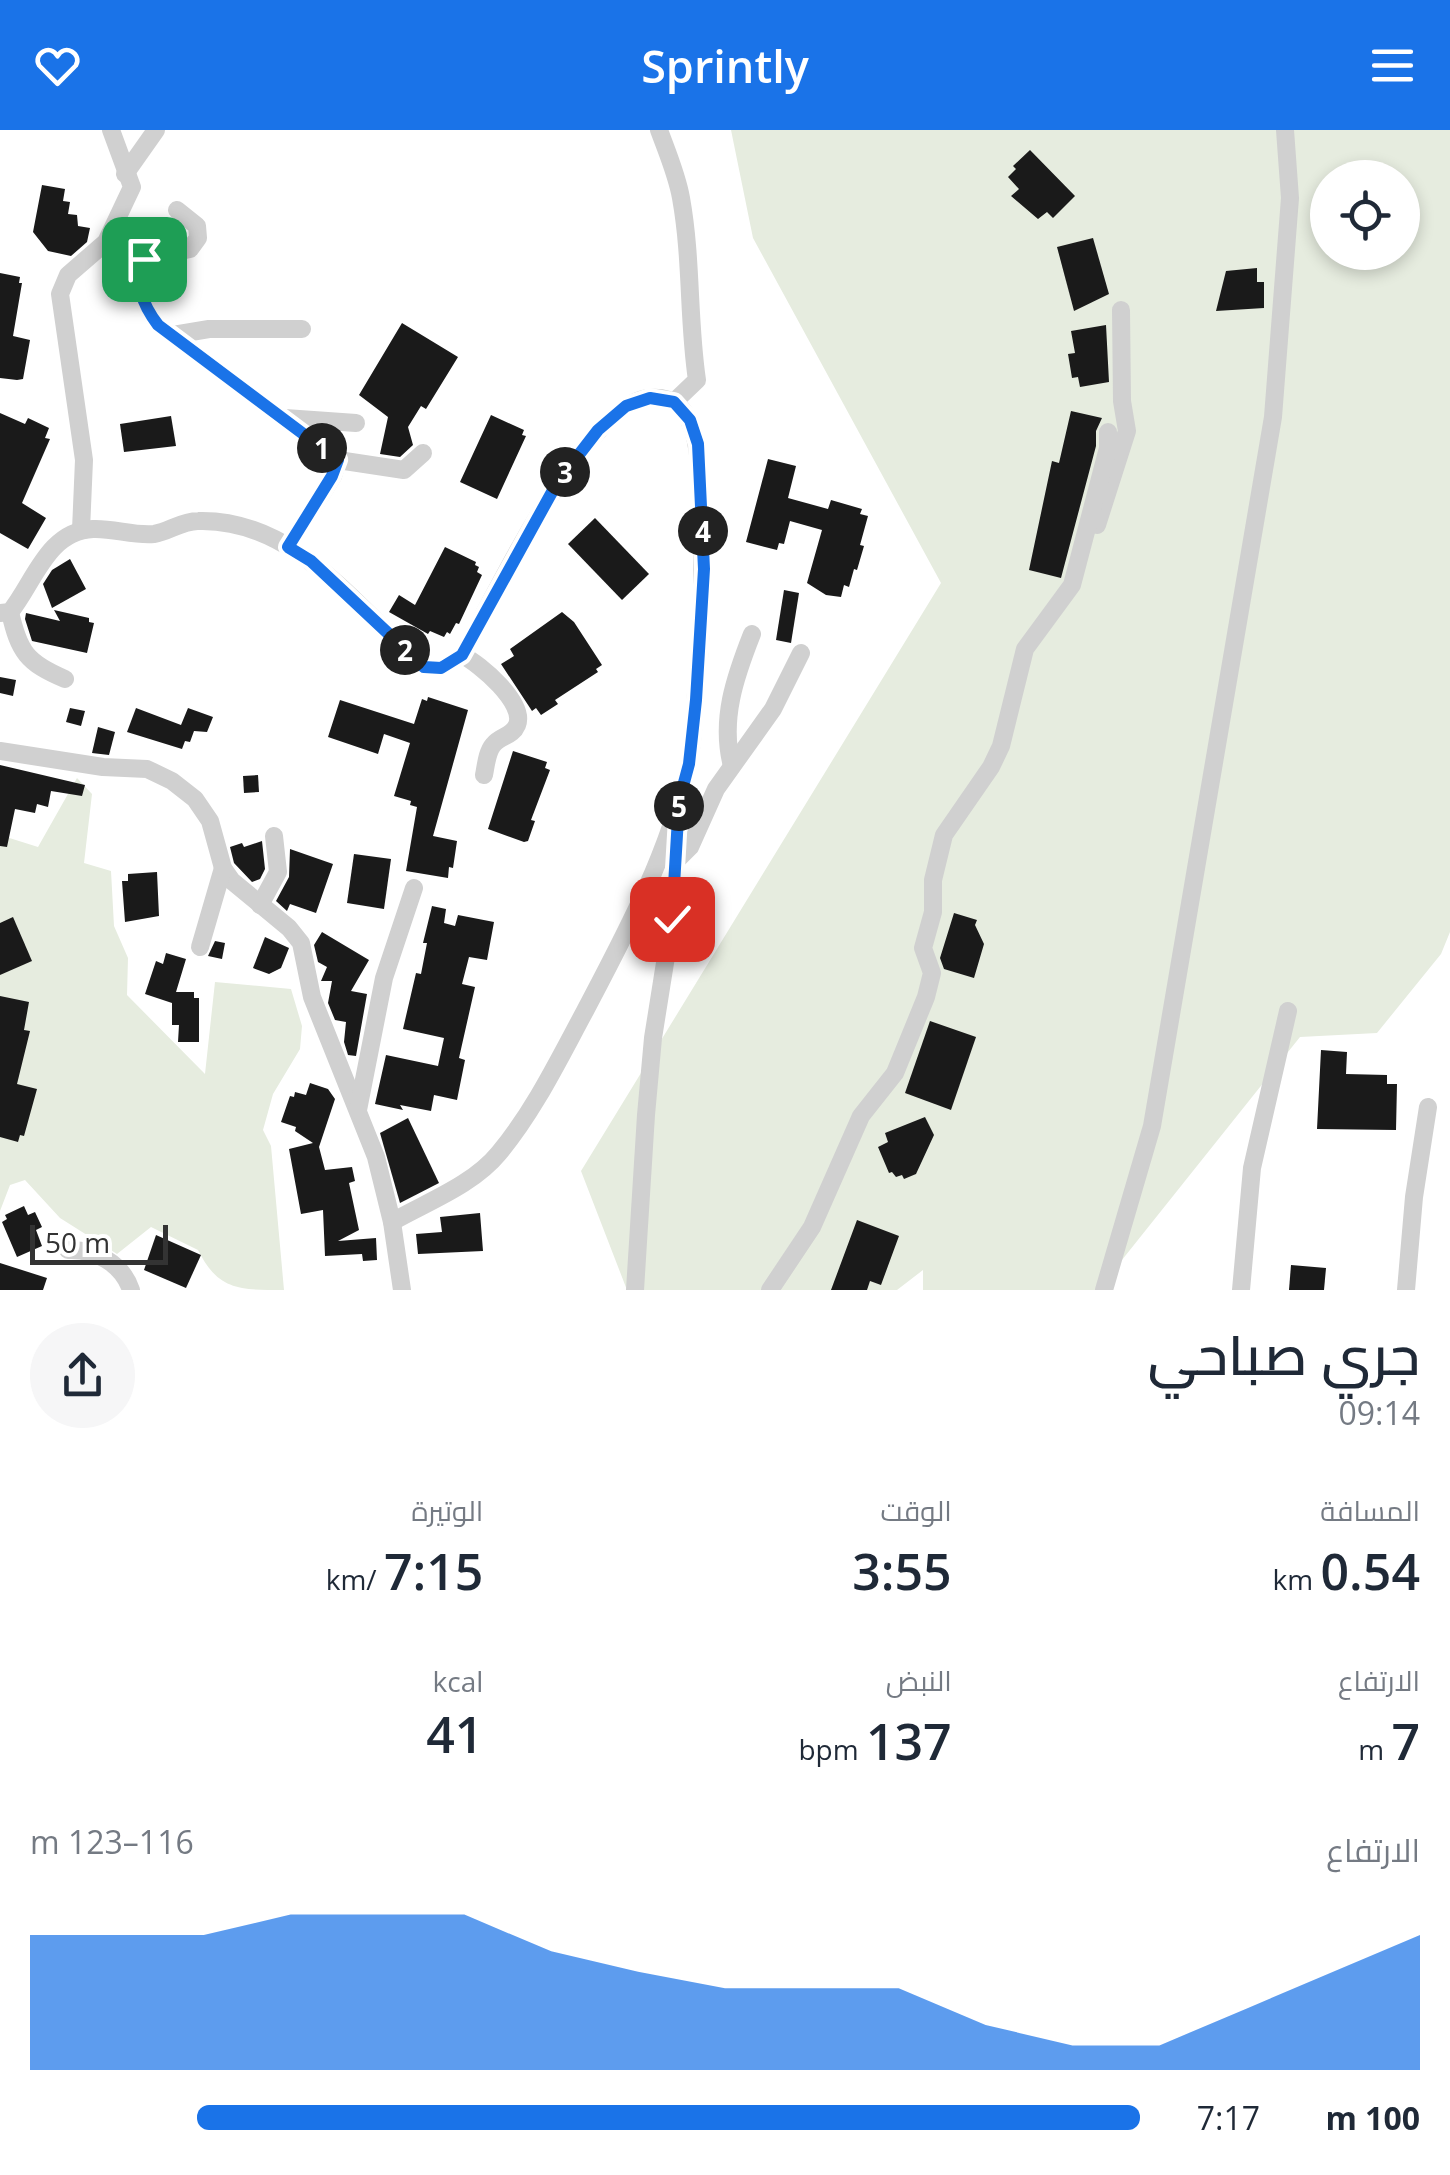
<!DOCTYPE html>
<html lang="ar">
<meta charset="utf-8">
<style>
:root{--surface:#fff;--page:#f6f6f7;--text:#1f2937;--muted:#747a83;--accent:#1a73e8}
body{margin:0;font-family:"Open Sans",Cairo,sans-serif;background:var(--page);color:var(--text);direction:rtl;height:100vh;display:flex;flex-direction:column;font-size:38px;white-space:nowrap}
*{box-sizing:border-box;margin:0}
p{font-size:32px;color:var(--muted)}
.icon{flex:none;width:55px;height:55px;fill:none;stroke:currentColor;stroke-width:2;stroke-linecap:round;stroke-linejoin:round}
.map{position:relative;height:1160px;overflow:hidden;direction:ltr}
.sheet{display:flex;flex-direction:column;background:var(--surface);flex:1}
.sheet>*{flex:none}
.controls{position:absolute;left:1310px;top:30px;display:grid;gap:20px}
.controls a{display:grid;place-items:center;width:110px;height:110px;border-radius:50%;background:var(--surface);box-shadow:0 5px 15px #0003;font-size:50px}
.scale{position:absolute;left:30px;bottom:25px;width:138px;box-sizing:border-box;padding-left:10px;border:5px solid #333;border-top:0;font-size:28px;line-height:35px;white-space:nowrap;color:#333;-webkit-text-stroke:8px #fff;paint-order:stroke}
.pin{position:absolute;display:grid;place-items:center;width:85px;height:85px;color:#fff;margin:-42px;border-radius:20px;box-shadow:0 5px 15px #0006}
.km{position:absolute;width:50px;height:50px;margin:-25px;border-radius:50%;background:#222;color:#fff;font-size:28px;line-height:50px;text-align:center}
.round{display:grid;place-items:center;flex:none;width:105px;height:105px;border-radius:52px;background:var(--page)}
.overview{display:flex;align-items:center;justify-content:space-between;height:170px;padding:0 30px}
h1{font-size:55px;font-weight:600;line-height:75px}
.metrics{display:grid;grid-template-columns:repeat(3,1fr);gap:15px;height:170px;padding:10px 30px}
.metrics div{display:grid;align-content:center}
.metrics b{font-size:50px;font-weight:600}
.metrics small{font-size:28px;font-weight:400}
.metrics p{font-size:28px}
.chart{height:280px;padding:20px 30px}
.chart p{display:flex;justify-content:space-between}
.chart svg{width:100%;height:180px;margin-top:10px;fill:var(--accent);opacity:.7}
ul{padding:0 30px;list-style:none;font-size:32px}
li{display:grid;grid-template-columns:160px 120px 1fr;align-items:center;height:75px}
li i{height:25px;border-radius:12px;background:var(--accent)}
header{display:flex;justify-content:space-between;align-items:center;height:130px;padding:0 30px;background:var(--accent);color:#fff;font-size:45px;font-weight:600}
.map>svg:first-child{display:block}
.green{fill:#e6ecdf;fill-rule:evenodd}
.building{fill:#1a1a1a}
.lines{fill:none;stroke-linecap:round;stroke-linejoin:round}
.minor{stroke:#d0d0d0;stroke-width:18}
.route-casing{stroke:#fff;stroke-width:20}
.route{stroke:#1a73e8;stroke-width:12}
</style>
<header><svg class="icon" aria-label="menu" viewBox="0 0 24 24"><path d="M4 6h16M4 12h16M4 18h16"/></svg>Sprintly<svg class="icon" aria-label="heart" viewBox="0 0 24 24"><path d="M12 20l-8-8c-3-5 5-10 8-4 3-6 11-1 8 4z"/></svg></header>
<div class="map">
<svg width="1450" height="1160" viewBox="0 0 1450 1160">
<rect width="100%" height="100%" fill="#fff"/>
<!-- green -->
<g class="green">
<path d="M 731,0 L 1450,0 L 1450,802 L 1441,824 L 1377,903 L 1300,907 L 1098,1160 L 923,1160 L 923,1140 L 897,1160 L 627,1160 L 581,1041 L 941,453 L 753,108 ZM 1328,48 L 1402,48 L 1402,122 L 1328,122 Z"/>
<path d="M 77,648 L 92,664 L 84,733 L 111,741 L 114,796 L 128,828 L 127,865 L 205,944 L 215,852 L 291,859 L 302,896 L 300,919 L 273,964 L 263,1000 L 271,1016 L 284,1160 C 238,1160 218,1160 198,1120 L 151,1097 L 117,1124 L 60,1088 L 25,1050 L 10,1055 L 0,1081 L 0,705 L 38,717 Z"/>
</g>
<!-- building -->
<g class="building">
<polygon points="1030,20 1075,66 1053,88 1047,82 1038,89 1011,66 1019,59 1008,47 1016,39 1013,36"/>
<polygon points="42,55 65,59 63,71 70,72 68,84 77,85 78,96 90,98 87,112 71,126 48,121 33,102"/>
<polygon points="1093,108 1109,164 1074,181 1057,117"/>
<polygon points="1257,138 1257,152 1264,152 1264,178 1216,181 1226,141"/>
<polygon points="178,141 179,162 153,160 153,144"/>
<polygon points="0,143 20,147 19,153 22,153 13,206 30,210 23,249 17,250 0,248"/>
<polygon points="402,193 458,227 426,279 421,276 408,297 413,315 400,327 380,324 388,287 359,265"/>
<polygon points="1106,195 1109,252 1080,257 1078,247 1072,248 1068,224 1075,223 1071,201"/>
<polygon points="1071,281 1102,288 1096,301 1096,316 1061,448 1029,440 1052,331 1059,333"/>
<polygon points="0,283 25,294 28,288 49,298 45,308 50,309 22,373 46,388 28,419 0,403"/>
<polygon points="491,285 524,300 522,305 526,306 497,369 460,352"/>
<polygon points="171,286 176,316 124,322 120,294"/>
<polygon points="768,329 796,336 788,368 828,379 831,370 862,379 860,384 868,386 860,415 864,416 857,440 854,439 849,457 844,455 841,467 826,465 807,453 822,400 790,391 784,414 779,413 777,420 746,412"/>
<polygon points="595,388 649,444 622,470 568,414"/>
<polygon points="445,417 476,432 475,435 479,437 477,442 482,445 459,494 456,493 450,504 447,502 444,507 430,501 428,504 389,482 399,465 415,475"/>
<polygon points="70,429 86,459 52,478 43,454 52,440"/>
<polygon points="784,460 799,463 791,513 776,510"/>
<polygon points="54,480 89,488 89,492 94,493 87,523 32,511 25,489 26,483 60,491"/>
<polygon points="562,482 574,492 602,535 596,539 598,542 555,570 558,574 541,585 536,578 532,581 501,534 514,526 510,519"/>
<polygon points="0,547 16,550 13,566 0,563"/>
<polygon points="428,567 468,580 433,706 457,711 453,738 449,737 448,748 406,741 417,677 410,675 411,671 394,666 410,613 384,604 378,624 328,607 340,570 414,594 422,569 427,571"/>
<polygon points="70,578 85,581 81,596 66,592"/>
<polygon points="136,578 181,595 188,578 213,587 207,602 194,601 190,612 185,611 182,619 127,602"/>
<polygon points="98,597 115,602 109,625 92,623"/>
<polygon points="513,621 547,632 545,638 550,640 531,690 535,691 528,711 524,712 488,699"/>
<polygon points="0,635 85,655 82,666 51,661 48,677 37,674 35,683 15,679 7,717 0,716"/>
<polygon points="258,645 259,662 244,663 243,646"/>
<polygon points="262,711 265,739 260,749 252,752 234,733 230,717 242,713 244,717"/>
<polygon points="290,719 333,734 316,783 290,774 287,781 276,771 289,747"/>
<polygon points="354,724 391,729 384,779 347,773"/>
<polygon points="157,742 159,786 125,792 122,751 128,751 128,744"/>
<polygon points="432,776 446,779 444,793 455,796 458,785 494,792 487,830 469,827 462,854 475,857 459,928 465,930 457,970 434,965 431,981 400,975 403,980 375,974 386,925 438,936 444,908 403,899 416,843 421,844 427,813 423,813"/>
<polygon points="954,783 977,790 975,795 984,814 974,848 944,839 940,828"/>
<polygon points="13,787 32,831 0,845 0,793"/>
<polygon points="322,802 369,830 351,861 367,864 356,926 348,925 344,912 346,892 335,890 328,873 332,851 321,851 327,837 318,832 314,815"/>
<polygon points="265,807 289,818 281,838 269,844 253,838"/>
<polygon points="215,811 225,813 222,829 208,826"/>
<polygon points="166,823 186,829 176,862 194,862 194,868 199,868 199,912 178,912 179,895 172,895 172,873 145,864 156,831 163,834"/>
<polygon points="0,866 29,872 24,900 30,901 17,954 37,959 24,1006 20,1005 18,1012 0,1007"/>
<polygon points="930,891 976,907 951,980 905,963"/>
<polygon points="1321,920 1347,922 1346,944 1387,945 1387,954 1397,954 1396,1000 1317,999"/>
<polygon points="310,953 328,959 335,969 319,1017 325,1040 352,1037 355,1051 349,1053 359,1100 338,1111 376,1108 377,1130 363,1131 362,1124 325,1126 323,1080 301,1084 289,1019 313,1013 295,1001 296,997 281,992 290,966 294,967 295,962 306,965"/>
<polygon points="925,987 934,1005 916,1044 904,1049 902,1045 896,1047 892,1042 889,1043 878,1017 888,1012 885,1003"/>
<polygon points="408,988 439,1053 400,1073 380,1003"/>
<polygon points="24,1076 28,1085 35,1082 42,1097 36,1100 42,1116 17,1127 2,1092 7,1089 5,1085"/>
<polygon points="480,1083 483,1121 418,1124 416,1104 442,1102 440,1087"/>
<polygon points="857,1090 899,1106 881,1155 870,1151 867,1160 831,1160"/>
<polygon points="156,1105 201,1125 186,1158 144,1140"/>
<polygon points="0,1133 47,1148 43,1160 0,1160"/>
<polygon points="1291,1135 1326,1138 1324,1160 1289,1160"/>
</g>
<g class="lines">
<!-- minor -->
<g class="minor">
<path d="M 659,0 C 667,22 677,45 681,68 C 692,129 688,190 697,250 L 674,272"/>
<polyline points="125,44 156,0"/>
<path d="M 177,80 L 197,96 L 198,108 L 190,119 L 144,129 C 135,155 141,174 158,195 L 338,330 L 333,346 L 288,417"/>
<polyline points="173,205 209,199 302,199"/>
<polyline points="285,288 356,293"/>
<polyline points="338,330 404,340 423,323"/>
<polyline points="1097,395 1127,301 1122,271 1121,180"/>
<polyline points="81,400 84,330 60,164 68,145 106,112 132,57 111,0"/>
<path d="M 10,482 C 19,522 27,533 65,549"/>
<path d="M 0,483 L 10,482 C 34,453 47,401 93,399 C 113,398 134,406 154,404 C 169,402 181,391 198,391 C 296,388 358,480 424,537 L 441,538 L 462,525 C 494,469 584,274 649,268 C 699,263 699,327 700,360 C 704,429 703,495 696,563 C 694,588 693,614 688,638 C 668,725 626,803 585,881 C 559,929 534,981 499,1023 C 473,1055 427,1072 392,1092"/>
<path d="M 462,525 C 480,534 526,573 517,595 C 512,607 501,605 493,615 C 487,622 486,635 484,645"/>
<polyline points="0,621 103,637 147,639 172,651 195,669 210,691 223,738 232,751 289,798 301,813 312,867 376,1027 392,1092 402,1160"/>
<path d="M 732,636 C 720,590 735,547 752,504"/>
<polyline points="675,732 690,717 716,659 773,579 801,523"/>
<polyline points="260,775 278,742 274,706"/>
<polyline points="200,817 223,738"/>
<polyline points="358,980 384,848 414,758"/>
<path d="M 68,1120 C 95,1119 122,1133 131,1160"/>
<polyline points="635,1160 646,985 653,908 672,789 677,698"/>
<polyline points="770,1160 812,1097 861,986 895,943 926,867 932,843 923,818 933,782 933,750 944,705 991,637 1001,616 1025,519 1072,455 1108,318 1108,302"/>
<polyline points="1104,1160 1152,996 1273,287 1290,68 1285,0"/>
<polyline points="1241,1160 1252,1038 1288,881"/>
<polyline points="1406,1160 1414,1067 1428,977"/>
</g>
</g>
<g class="lines">
<defs>
<path id="route" d="M 144,129 C 135,155 142,174 158,195 L 338,330 L 332,346 L 288,417 L 311,431 L 424,537 L 441,538 L 462,525 L 557,353 L 598,300 L 626,276 L 650,268 L 674,272 L 690,290 L 698,314 L 704,439 L 696,570 L 689,634 L 679,671 L 672,789"/>
</defs>
<!-- route casing -->
<use href="#route" class="route-casing"/>
<!-- route -->
<use href="#route" class="route"/>
</g>
</svg>
<div class="controls">
<a><svg class="icon" aria-label="locate" viewBox="0 0 24 24"><circle cx="12" cy="12" r="6"/><path d="M12 2v4M12 18v4M2 12h4M18 12h4"/></svg></a>
</div>
<div class="scale">50 m</div>
<div class="pin" style="left:144px;top:129px;background:#1e9e55"><svg class="icon" aria-label="arrive" viewBox="0 0 24 24"><path d="M6 21V4h12l-3 4 3 4H6"/></svg></div>
<div class="pin" style="left:672px;top:789px;background:#d93025"><svg class="icon" aria-label="check" viewBox="0 0 24 24"><path d="M5 12l5 5 9-10"/></svg></div>
<b class="km" style="left:322px;top:318px">1</b>
<b class="km" style="left:405px;top:520px">2</b>
<b class="km" style="left:565px;top:342px">3</b>
<b class="km" style="left:703px;top:401px">4</b>
<b class="km" style="left:679px;top:676px">5</b>
</div>
<section class="sheet">
<div class="overview"><div><h1>جري صباحي</h1><p>09:14</p></div><a class="round"><svg class="icon" aria-label="share" viewBox="0 0 24 24"><path d="M12 15V3M7 8l5-5 5 5M5 13v7h14v-7"/></svg></a></div>
<div class="metrics">
<div><p>المسافة</p><b>0.54<small> km</small></b></div>
<div><p>الوقت</p><b>3:55</b></div>
<div><p>الوتيرة</p><b>7:15<small> /km</small></b></div>
</div>
<div class="metrics">
<div><p>الارتفاع</p><b>7<small> m</small></b></div>
<div><p>النبض</p><b>137<small> bpm</small></b></div>
<div><p>kcal</p><b>41</b></div>
</div>
<div class="chart"><p><span>الارتفاع</span>116–123 m</p>
<svg viewBox="0 0 160 44" preserveAspectRatio="none"><path d="M0 44V11L10 11L20 11L30 6L40 6L50 6L60 15L70 20L80 24L90 24L100 24L110 33L120 38L130 38L140 29L150 20L160 11V44z"/></svg>
</div>
<ul>
<li><b>100 m</b>7:17<i style="width:85%"></i></li>
</ul>
</section>
